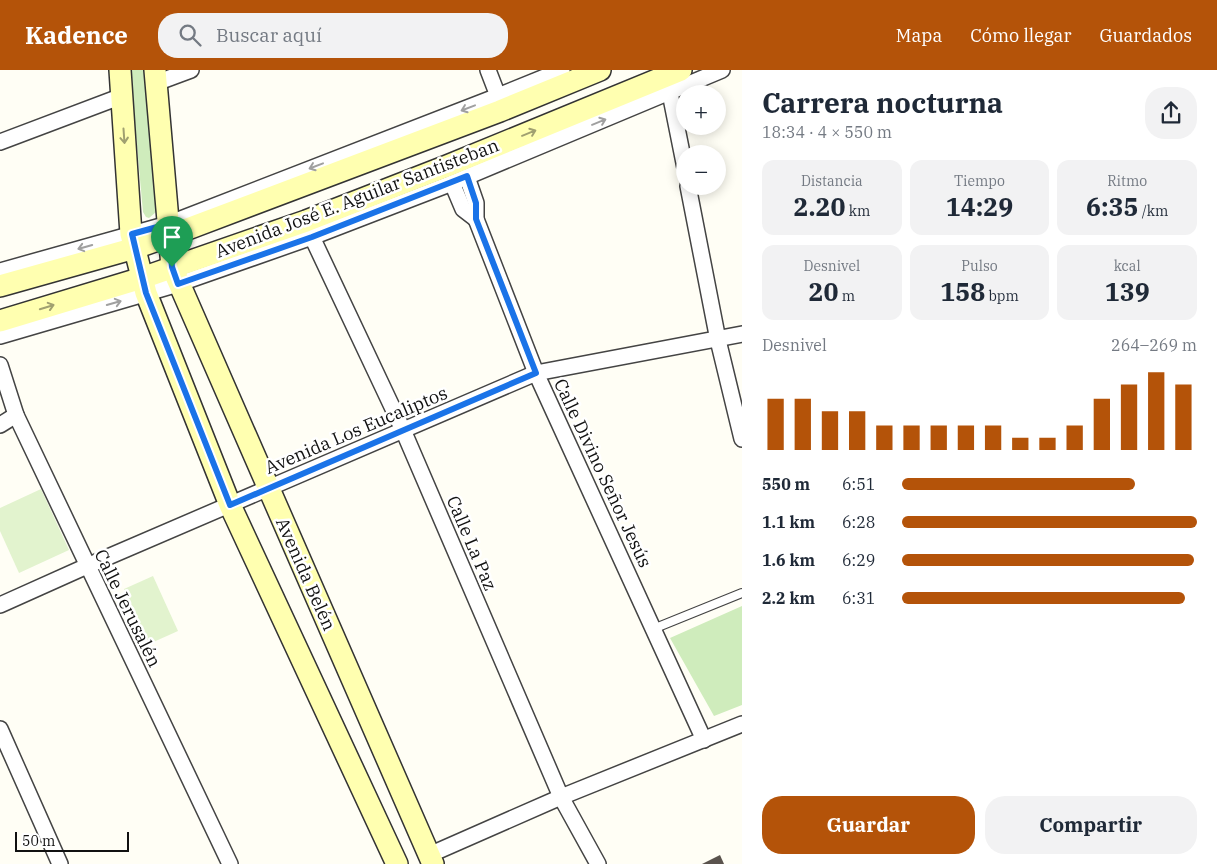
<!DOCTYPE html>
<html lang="es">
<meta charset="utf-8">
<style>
:root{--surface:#fff;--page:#f2f2f3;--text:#1f2937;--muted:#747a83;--accent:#b45309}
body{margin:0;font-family:"IBM Plex Serif",serif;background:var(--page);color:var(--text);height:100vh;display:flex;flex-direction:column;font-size:19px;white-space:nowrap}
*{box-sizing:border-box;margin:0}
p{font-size:16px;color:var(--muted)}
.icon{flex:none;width:28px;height:28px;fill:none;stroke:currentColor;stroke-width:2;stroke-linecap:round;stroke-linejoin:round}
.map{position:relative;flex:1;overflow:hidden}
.details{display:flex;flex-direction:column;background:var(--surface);width:475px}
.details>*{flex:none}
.tools{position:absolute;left:676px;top:15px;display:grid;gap:10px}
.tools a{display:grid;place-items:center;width:50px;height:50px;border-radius:50%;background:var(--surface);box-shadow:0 2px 12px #0003;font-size:25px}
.scale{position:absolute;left:15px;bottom:12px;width:114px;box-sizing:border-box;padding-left:5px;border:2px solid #111;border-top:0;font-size:14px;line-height:18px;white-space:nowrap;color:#111;-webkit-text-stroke:4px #fff;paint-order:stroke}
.pin{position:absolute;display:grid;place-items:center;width:42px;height:42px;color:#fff;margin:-51px -21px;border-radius:50% 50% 50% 0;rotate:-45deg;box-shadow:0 0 5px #0007}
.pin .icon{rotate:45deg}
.round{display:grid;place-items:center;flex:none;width:52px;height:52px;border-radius:20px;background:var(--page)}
.summary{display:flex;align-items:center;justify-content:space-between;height:85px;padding:0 20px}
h1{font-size:28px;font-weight:700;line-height:38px}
.figures{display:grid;grid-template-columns:repeat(3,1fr);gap:8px;height:85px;padding:5px 20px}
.figures div{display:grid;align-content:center;border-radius:12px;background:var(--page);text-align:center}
.figures b{font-size:25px;font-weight:700}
.figures small{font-size:14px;font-weight:400}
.figures p{font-size:14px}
.chart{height:140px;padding:10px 20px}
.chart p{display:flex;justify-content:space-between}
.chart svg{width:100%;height:90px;margin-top:5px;stroke:var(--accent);stroke-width:6}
.primary-button{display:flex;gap:10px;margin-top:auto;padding:10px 20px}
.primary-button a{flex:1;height:58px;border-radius:20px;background:var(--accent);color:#fff;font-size:20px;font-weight:700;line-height:58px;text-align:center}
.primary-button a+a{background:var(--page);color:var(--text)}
ul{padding:0 20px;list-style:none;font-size:16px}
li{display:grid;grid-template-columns:80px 60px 1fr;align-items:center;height:38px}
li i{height:12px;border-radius:6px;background:var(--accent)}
header{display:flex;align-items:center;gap:30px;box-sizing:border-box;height:70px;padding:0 25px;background:var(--accent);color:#fff}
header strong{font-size:24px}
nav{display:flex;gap:28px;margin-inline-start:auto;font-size:18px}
.search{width:350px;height:45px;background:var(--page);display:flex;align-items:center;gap:12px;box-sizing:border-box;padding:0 18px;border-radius:20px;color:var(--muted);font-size:19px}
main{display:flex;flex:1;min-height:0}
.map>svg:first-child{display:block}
.green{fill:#cfecbc}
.pitch{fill:#e2f3ce}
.building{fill:#5a534d}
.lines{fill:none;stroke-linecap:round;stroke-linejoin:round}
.lane-casing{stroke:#444;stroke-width:10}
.street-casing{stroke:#444;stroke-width:18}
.secondary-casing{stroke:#333;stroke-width:24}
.lane{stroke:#fff;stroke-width:8}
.street{stroke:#fff;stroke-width:15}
.secondary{stroke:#ffffb0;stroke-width:21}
.oneway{stroke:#a0a0a0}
.oneway2{stroke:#a0a070}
.route-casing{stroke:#fff;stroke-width:10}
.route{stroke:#1a73e8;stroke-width:6}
.labels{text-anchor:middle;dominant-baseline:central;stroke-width:5;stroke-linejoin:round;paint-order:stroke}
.street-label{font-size:18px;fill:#111;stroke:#fff}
</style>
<header>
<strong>Kadence</strong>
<div class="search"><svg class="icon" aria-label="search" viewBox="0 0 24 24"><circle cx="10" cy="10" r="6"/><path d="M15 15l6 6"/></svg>Buscar aquí</div>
<nav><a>Mapa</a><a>Cómo llegar</a><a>Guardados</a></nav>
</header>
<main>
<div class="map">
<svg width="742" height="794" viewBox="0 0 742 794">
<rect width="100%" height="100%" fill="#fffef5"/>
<!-- green -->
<g class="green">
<polygon points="130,0 144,0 156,142 149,148 146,147 143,142"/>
<polygon points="742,536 742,635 714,646 670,568"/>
</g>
<!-- pitch -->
<g class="pitch">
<polygon points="41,419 69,480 19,503 0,461 0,438"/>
<polygon points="153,506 178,561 149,574 124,519"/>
</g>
<!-- building -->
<polygon class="building" points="720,785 724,794 702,794"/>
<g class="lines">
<defs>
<polyline id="lane" points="653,559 742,523"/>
<g id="street">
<polyline points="488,0 498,26"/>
<polyline points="156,13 191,0"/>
<polyline points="670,23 685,98"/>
<polyline points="0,72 122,26"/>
<polyline points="467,107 476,133 476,149 536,303 704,670"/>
<polyline points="452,113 463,139 476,149"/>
<polyline points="688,116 718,270 742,369"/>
<polyline points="312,167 403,360 561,727 598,794"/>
<polyline points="0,201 168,154 498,26 562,0"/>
<polyline points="0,266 178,214 312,167 452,113 722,0"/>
<polyline points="0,295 16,345 230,794"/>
<polyline points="0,355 16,345"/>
<polyline points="0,535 87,496 536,303 742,264"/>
<polyline points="0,659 60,794"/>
<polyline points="429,785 561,727 742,654"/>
</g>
<g id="secondary">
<polyline points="120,0 131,164 146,223 230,435 397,794"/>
<polyline points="155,0 172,197 433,794"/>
<polyline points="0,216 135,178 169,166 500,41 600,0"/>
<polyline points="0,251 142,208 306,151 447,96 681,0"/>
</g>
</defs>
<!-- lane casing -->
<use href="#lane" class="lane-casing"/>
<!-- street casing -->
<use href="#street" class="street-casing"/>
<!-- secondary casing -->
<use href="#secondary" class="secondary-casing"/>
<!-- lane -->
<use href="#lane" class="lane"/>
<!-- street -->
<use href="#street" class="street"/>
<!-- secondary -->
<use href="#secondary" class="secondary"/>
</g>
<!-- one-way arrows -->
<defs><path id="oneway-shaft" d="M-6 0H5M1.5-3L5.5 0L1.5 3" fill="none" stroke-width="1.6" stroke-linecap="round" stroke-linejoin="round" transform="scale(1.25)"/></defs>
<g class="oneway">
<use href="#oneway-shaft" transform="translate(468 38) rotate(159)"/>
<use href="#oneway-shaft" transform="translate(599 52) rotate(-22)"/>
<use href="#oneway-shaft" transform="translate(316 96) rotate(159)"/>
<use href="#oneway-shaft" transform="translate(85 177) rotate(164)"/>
<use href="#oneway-shaft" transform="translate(114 233) rotate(-16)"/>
</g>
<g class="oneway2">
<use href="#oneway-shaft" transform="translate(529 63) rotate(-22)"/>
<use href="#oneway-shaft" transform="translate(124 66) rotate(86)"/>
<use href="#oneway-shaft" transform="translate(47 237) rotate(-17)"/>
</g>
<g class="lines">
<defs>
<polygon id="route" points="467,106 476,133 476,149 536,303 230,435 146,223 132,164 168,154 172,197 178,214 312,167"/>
</defs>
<!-- route casing -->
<use href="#route" class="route-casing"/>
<!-- route -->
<use href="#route" class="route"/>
</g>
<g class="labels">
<!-- street labels -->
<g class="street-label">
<text transform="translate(357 128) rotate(-21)">Avenida José E. Aguilar Santisteban</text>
<text transform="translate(356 360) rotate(-23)">Avenida Los Eucaliptos</text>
<text transform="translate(603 403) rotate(65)">Calle Divino Señor Jesús</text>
<text transform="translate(472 473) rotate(67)">Calle La Paz</text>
<text transform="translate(306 504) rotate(66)">Avenida Belén</text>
<text transform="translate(128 538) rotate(64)">Calle Jerusalén</text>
</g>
</g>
</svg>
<div class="tools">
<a>+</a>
<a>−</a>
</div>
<div class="scale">50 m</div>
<div class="pin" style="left:172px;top:197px;background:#1e9e55"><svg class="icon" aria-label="arrive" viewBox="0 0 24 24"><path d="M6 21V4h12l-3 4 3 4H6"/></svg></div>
</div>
<section class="details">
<div class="summary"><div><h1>Carrera nocturna</h1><p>18:34 · 4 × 550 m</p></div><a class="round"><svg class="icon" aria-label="share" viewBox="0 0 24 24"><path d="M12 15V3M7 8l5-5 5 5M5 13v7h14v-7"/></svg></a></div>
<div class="figures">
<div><p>Distancia</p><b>2.20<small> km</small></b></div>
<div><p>Tiempo</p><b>14:29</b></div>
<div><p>Ritmo</p><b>6:35<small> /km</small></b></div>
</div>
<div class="figures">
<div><p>Desnivel</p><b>20<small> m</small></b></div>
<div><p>Pulso</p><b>158<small> bpm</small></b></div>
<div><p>kcal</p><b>139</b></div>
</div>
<div class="chart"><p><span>Desnivel</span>264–269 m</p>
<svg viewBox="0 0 160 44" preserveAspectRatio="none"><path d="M5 44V19M15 44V19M25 44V25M35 44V25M45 44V32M55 44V32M65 44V32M75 44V32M85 44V32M95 44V38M105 44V38M115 44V32M125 44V19M135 44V12M145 44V6M155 44V12"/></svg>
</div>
<ul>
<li><b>550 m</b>6:51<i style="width:79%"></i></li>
<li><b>1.1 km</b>6:28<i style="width:100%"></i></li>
<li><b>1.6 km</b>6:29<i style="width:99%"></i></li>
<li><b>2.2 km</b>6:31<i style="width:96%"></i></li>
</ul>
<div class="primary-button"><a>Guardar</a><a>Compartir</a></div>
</section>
</main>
